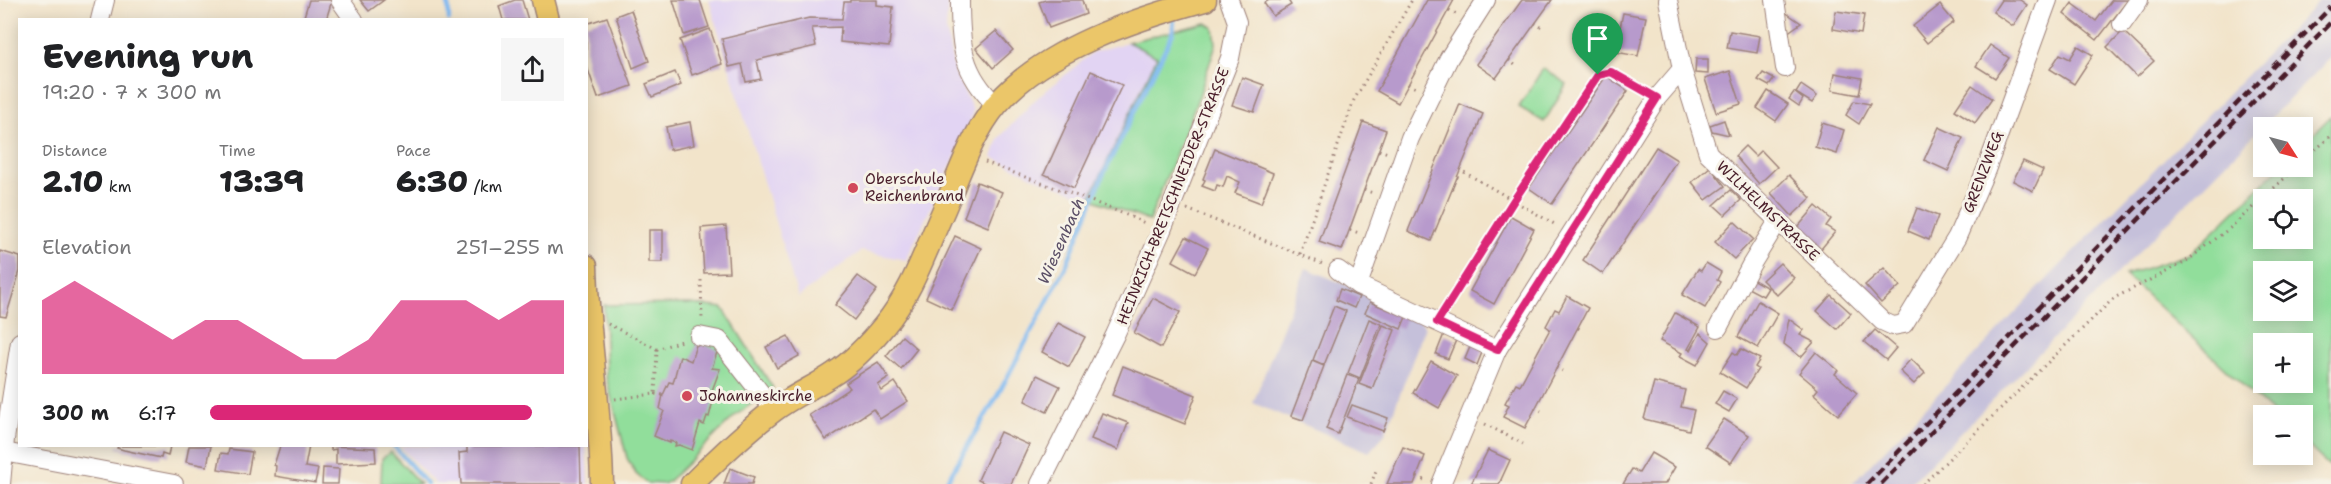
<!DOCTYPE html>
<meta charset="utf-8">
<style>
:root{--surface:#fff;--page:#f6f6f6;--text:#202124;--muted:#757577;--accent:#db2777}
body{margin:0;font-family:"Shantell Sans",sans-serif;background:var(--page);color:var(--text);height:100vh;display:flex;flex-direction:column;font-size:22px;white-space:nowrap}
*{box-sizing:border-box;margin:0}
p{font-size:20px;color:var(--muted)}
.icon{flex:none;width:33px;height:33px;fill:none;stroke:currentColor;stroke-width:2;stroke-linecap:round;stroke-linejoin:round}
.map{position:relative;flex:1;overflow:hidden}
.details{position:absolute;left:18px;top:18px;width:570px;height:429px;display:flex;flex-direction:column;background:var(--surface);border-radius:0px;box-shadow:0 3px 15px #0003}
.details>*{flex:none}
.needle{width:39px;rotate:126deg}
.fabs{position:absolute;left:2253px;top:117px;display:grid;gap:12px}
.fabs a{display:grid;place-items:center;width:60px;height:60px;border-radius:0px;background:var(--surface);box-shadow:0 3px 15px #0003;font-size:30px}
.pin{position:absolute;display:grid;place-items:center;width:51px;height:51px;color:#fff;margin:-62px -26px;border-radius:50% 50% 50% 0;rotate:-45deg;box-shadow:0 0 6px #0007}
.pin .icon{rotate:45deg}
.round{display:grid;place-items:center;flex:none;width:63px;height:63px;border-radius:0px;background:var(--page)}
.headline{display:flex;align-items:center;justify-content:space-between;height:102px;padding:0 24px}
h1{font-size:33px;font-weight:800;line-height:45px}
.metrics{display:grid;grid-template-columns:repeat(3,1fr);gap:9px;height:102px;padding:6px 24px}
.metrics div{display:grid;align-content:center}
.metrics b{font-size:30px;font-weight:800}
.metrics small{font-size:16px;font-weight:400}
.metrics p{font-size:16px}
.chart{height:168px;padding:12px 24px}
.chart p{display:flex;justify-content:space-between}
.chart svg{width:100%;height:108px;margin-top:6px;fill:var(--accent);opacity:.7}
ul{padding:0 24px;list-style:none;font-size:20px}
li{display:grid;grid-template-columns:96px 72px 1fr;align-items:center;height:45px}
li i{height:15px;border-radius:8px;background:var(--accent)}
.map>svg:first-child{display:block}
.built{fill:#e2d4f3}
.industrial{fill:#c5c0da}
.green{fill:#91de9b;stroke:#6e7e63;stroke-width:1.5;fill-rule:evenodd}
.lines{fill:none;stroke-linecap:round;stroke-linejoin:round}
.stream{stroke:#80baf1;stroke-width:4.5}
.building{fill:#b79acc}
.minor-casing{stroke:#9e827a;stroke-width:20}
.major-casing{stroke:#9e827a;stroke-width:25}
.path{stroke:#9e827a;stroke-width:3;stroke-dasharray:1.5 4.5;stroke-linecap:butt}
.minor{stroke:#fff;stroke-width:18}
.major{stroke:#ebc669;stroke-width:22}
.rail{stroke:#4a1f2b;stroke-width:4.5;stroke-dasharray:9 4.5;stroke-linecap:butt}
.route-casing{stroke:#fff;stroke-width:12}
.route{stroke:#db2777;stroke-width:8}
.poi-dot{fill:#d1495b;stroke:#f7f3e8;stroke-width:2}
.labels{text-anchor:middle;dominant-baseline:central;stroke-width:6;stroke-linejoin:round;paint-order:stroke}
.street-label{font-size:15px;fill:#4a1f2b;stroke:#f7f3e8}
.poi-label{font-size:15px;fill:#4a1f2b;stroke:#f7f3e8;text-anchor:start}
.water-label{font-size:16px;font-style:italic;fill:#5a4e66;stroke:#f7f3e8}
</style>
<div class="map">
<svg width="2331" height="484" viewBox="0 0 2331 484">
<rect width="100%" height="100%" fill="#f7f3e8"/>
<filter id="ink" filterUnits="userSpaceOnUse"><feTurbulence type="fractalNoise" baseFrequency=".0167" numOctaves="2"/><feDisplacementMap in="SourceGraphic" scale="12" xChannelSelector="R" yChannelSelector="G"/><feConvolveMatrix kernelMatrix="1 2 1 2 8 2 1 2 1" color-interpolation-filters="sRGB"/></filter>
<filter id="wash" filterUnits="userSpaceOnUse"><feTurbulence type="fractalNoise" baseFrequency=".008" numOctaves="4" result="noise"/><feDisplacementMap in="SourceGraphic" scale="24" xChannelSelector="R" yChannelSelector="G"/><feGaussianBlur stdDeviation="1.35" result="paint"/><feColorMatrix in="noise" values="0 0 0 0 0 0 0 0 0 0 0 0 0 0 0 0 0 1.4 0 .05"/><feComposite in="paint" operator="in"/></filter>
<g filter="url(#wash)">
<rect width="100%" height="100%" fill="#f2e4ca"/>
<!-- built -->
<g class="built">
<polygon points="709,0 948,0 946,29 954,70 973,110 970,125 906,260 861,251 798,297"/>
<polygon points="1128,42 1157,57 1090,198 1038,179 992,157 1000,137 1035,100 1093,52"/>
<polygon points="400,446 586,446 588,484 435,484"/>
</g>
<!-- industrial -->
<g class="industrial">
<polygon points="2320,0 2331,0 2331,57 1910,484 1852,484 2053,273"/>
<polygon points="1306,268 1413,313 1425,327 1385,434 1369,452 1253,403"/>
</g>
<!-- green -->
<g class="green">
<polygon points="1206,23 1214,28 1216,44 1199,96 1149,221 1090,198 1157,57 1128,42"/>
<polygon points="1543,68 1567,84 1544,122 1519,107"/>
<path d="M 2331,116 L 2331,468 L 2303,441 L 2302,416 L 2275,415 L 2125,275 L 2190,254 L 2280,167 L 2302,166 L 2303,144 ZM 2264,200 L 2302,200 L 2302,238 L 2264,238 ZM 2264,272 L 2302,272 L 2302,310 L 2264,310 ZM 2264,344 L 2302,344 L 2302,382 L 2264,382 Z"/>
<polygon points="691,304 723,308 773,388 735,416 669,481 664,484 647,483 636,474 627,458 606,377 604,305"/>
<polygon points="391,452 420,484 381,484 382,458"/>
</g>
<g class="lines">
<!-- stream -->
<g class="stream">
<polyline points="448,0 449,20"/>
<polyline points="394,446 427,484"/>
<polyline points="945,484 999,393 1066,266 1103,175 1173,33 1174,15"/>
</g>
</g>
<g id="blocks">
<!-- building -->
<g class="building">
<polygon points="309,0 332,0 326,20 303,20"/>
<polygon points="360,0 384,0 369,11"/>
<polygon points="515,0 522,0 528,20 503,20 499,6"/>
<polygon points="673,0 700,0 709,27 684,35"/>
<polygon points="850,0 877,0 877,5 893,7 889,47 840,42 841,27 812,28 816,46 757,60 761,79 746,82 742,64 729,67 722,39 809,18 842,19 844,2 850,2"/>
<polygon points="1046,0 1082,0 1086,14 1049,28 1039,2"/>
<polygon points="1269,0 1288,0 1291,5 1273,16 1264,3"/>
<polygon points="1427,0 1454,0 1398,103 1377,91"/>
<polygon points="1522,0 1552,0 1496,78 1476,64"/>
<polygon points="2001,0 2020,0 2027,5 2013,26 1993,12"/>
<polygon points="2112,0 2128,0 2097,40 2064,14 2072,3 2096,21"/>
<polygon points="1940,5 1954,22 1927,43 1913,26"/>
<polygon points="631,10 649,61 633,68 616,16"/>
<polygon points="1836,11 1864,15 1861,34 1833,29"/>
<polygon points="1785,12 1801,23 1787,33"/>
<polygon points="1623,13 1646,17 1638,56 1615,52"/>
<polygon points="607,17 632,86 598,98 586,64 586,24"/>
<polygon points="710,29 722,64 692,75 680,40"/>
<polygon points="996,31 1013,50 993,68 976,48"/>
<polygon points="1730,31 1760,36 1757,53 1727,48"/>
<polygon points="2123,31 2154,61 2137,77 2107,47"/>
<polygon points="1990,45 2009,58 1995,78 1976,66"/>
<polygon points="2078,46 2093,55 2074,84 2050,69 2060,54 2070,59"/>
<polygon points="1696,59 1708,59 1708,74 1695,73"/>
<polygon points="1091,71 1122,85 1074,188 1044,174"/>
<polygon points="1730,71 1741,104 1716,112 1705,79"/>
<polygon points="675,72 681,85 652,97 646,84"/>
<polygon points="1763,73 1774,79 1769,86 1758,80"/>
<polygon points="1835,73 1862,78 1859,95 1832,90"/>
<polygon points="1606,76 1628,91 1552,204 1529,188"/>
<polygon points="1242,77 1264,85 1254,112 1232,105"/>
<polygon points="1801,85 1817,96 1812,103 1796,93"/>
<polygon points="1972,85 1992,99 1975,123 1955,110"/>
<polygon points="1768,91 1788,104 1776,121 1757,108"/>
<polygon points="1794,92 1803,99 1799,106 1789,99"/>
<polygon points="1854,101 1870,104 1859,124 1846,115"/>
<polygon points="1460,104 1483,114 1431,241 1408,231"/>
<polygon points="1724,120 1729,135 1712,131 1710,125"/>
<polygon points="690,122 694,145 670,150 666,127"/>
<polygon points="1363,122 1386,130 1342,250 1319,242"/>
<polygon points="1822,123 1844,130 1837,154 1815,147"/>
<polygon points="1939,127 1963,138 1948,171 1924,160"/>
<polygon points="1745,146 1755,156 1761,150 1777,167 1759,184 1735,156"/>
<polygon points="1656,147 1677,160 1603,274 1583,260"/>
<polygon points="1215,149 1273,173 1261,203 1235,193 1240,182 1227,176 1223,187 1217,185 1215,191 1202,186 1205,180 1203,179"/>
<polygon points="2023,161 2043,170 2033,191 2013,181"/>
<polygon points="1710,167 1725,186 1706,200 1692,182"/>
<polygon points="1789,175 1811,198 1792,216 1771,193"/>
<polygon points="977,182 1002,192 988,227 964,217"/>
<polygon points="1731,190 1741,200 1725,215 1714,205"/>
<polygon points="1816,206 1831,219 1826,226 1835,232 1821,249 1797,228"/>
<polygon points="1917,208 1938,216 1929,240 1908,231"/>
<polygon points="1511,216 1534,229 1494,304 1470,291"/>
<polygon points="1734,221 1753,239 1734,259 1715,242"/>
<polygon points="726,226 729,272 704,273 701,228"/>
<rect x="649" y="230" width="14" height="32"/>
<polygon points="955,236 981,248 952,310 926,298"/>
<polygon points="1186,237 1208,248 1195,273 1173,261"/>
<polygon points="0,251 20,257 20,271 6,317 0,316"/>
<polygon points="1706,263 1721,272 1717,280 1720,282 1705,308 1682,295 1698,269 1701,271"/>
<polygon points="1780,263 1794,278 1777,295 1762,280"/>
<polygon points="1884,268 1900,286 1881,303 1865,285"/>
<polygon points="858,276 877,290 854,320 835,305"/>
<polygon points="1750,278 1768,288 1763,296 1746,287"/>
<polygon points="1340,289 1359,297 1354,308 1336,300"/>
<polygon points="1831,295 1851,313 1837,329 1817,311"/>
<polygon points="1567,296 1588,308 1525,428 1503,417 1509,405 1505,403 1516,383 1520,385 1550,329 1546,326 1555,309 1559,311"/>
<polygon points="1153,298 1180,312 1161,348 1134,333"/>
<polygon points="1758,301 1778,313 1758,348 1738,337"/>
<polygon points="1370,302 1406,317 1401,329 1365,313"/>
<polygon points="1334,306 1346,311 1324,365 1313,360"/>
<polygon points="1675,313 1700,327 1688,349 1691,350 1700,333 1710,342 1697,365 1680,356 1682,353 1660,341"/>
<polygon points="1369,319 1381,324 1360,378 1348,373"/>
<polygon points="1789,319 1804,330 1800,335 1814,342 1801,357 1784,344"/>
<polygon points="1058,323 1085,337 1069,367 1042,352"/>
<polygon points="1383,325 1395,330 1372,389 1359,384"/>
<polygon points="1875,330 1896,348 1886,360 1864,342"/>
<polygon points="1444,334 1456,340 1448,359 1436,354"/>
<polygon points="788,336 799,356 777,368 766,347"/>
<polygon points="902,336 917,349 901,369 886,356"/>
<polygon points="1473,340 1485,345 1477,365 1465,359"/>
<polygon points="697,342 718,349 712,368 720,369 710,396 714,397 709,417 707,416 704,425 700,423 692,450 679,445 675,446 676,443 670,441 670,443 654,436 664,411 660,409 663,395 669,382 673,383 680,356 691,361"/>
<polygon points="1741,349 1760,359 1755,367 1758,369 1746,388 1720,372 1733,352 1737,355"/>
<polygon points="1816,352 1838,370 1835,374 1857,393 1838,415 1814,394 1818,389 1799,373"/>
<polygon points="1911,359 1925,373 1914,384 1900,371"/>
<polygon points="1312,361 1324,366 1303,420 1291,416"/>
<polygon points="1431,361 1457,376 1439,408 1413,393"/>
<polygon points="878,362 889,378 878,385 882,391 895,382 908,401 880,419 873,409 826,440 809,415 850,388 846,383"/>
<polygon points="1123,366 1196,395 1185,424 1112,395"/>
<polygon points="1037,375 1060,386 1047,412 1025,401"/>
<polygon points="1347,375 1359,379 1338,434 1326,429"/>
<polygon points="1654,382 1685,390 1681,407 1694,410 1689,430 1644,419"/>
<polygon points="1723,391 1737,399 1729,412 1715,404"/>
<polygon points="1352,405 1388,418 1383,431 1347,417"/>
<polygon points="1102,413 1128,423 1118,450 1091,439"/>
<polygon points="1724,419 1749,435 1731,463 1705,446"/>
<polygon points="1000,432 1029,445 1011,484 986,484 978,480"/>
<polygon points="118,446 170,446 168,456 162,454 161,458 124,450 117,448"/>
<polygon points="189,446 211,446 207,466 186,462"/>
<polygon points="280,446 309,446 305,467 318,469 315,483 275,476 276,466 274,465"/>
<polygon points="331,446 375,448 376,462 336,464 336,449 331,450"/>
<polygon points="467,446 580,446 581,484 461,484 459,453 467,452"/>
<polygon points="1403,447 1425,456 1414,484 1387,484"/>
<polygon points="229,449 252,452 248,474 218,469 221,453 228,454"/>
<polygon points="1488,450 1510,460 1499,484 1471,484"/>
<polygon points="1651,453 1675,467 1665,484 1623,484 1632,469 1639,473"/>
<polygon points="323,468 339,469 338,484 322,484"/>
<polygon points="730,468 754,477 752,484 724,484"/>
</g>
</g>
</g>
<g filter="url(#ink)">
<use href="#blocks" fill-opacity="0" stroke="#9e827a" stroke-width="1.5"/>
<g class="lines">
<defs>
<g id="minor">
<polyline points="340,0 354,20"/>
<path d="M 960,0 C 960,45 962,73 996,105"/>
<polyline points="1486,0 1449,58 1410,138 1358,285 1497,350"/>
<polyline points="1668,0 1682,69 1708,153 1882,321 1893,326 1904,324 1957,237 1986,170 2048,0"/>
<polyline points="1775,0 1785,68"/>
<polyline points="100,20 105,0"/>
<polyline points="2122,24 2139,0"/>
<polyline points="1338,270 1358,285"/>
<polyline points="1718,328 1751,265 1778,221"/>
<polyline points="699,336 719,340 774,410"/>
<polyline points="4,452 174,484"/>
<polyline points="1,484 5,439 20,342"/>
<polyline points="1040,484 1115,335 1162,230 1230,58 1237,22 1229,0"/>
<polyline points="1441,484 1497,350 1657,98 1682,69"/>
</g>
<g id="major">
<polyline points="543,0 548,20"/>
<path d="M 586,266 C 588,339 601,411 602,484"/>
<path d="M 692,484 C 718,458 744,433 773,411 C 792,396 815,387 835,373 C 853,361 870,343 884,326 C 911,294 925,252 942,214 C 958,178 971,135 997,104 C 1045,48 1136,19 1205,0"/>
</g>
</defs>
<!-- minor casing -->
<use href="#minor" class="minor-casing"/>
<!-- major casing -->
<use href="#major" class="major-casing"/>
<!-- path -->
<g class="path">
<polyline points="1449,10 1458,15"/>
<polyline points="1535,23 1541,27"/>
<polyline points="1509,60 1515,65"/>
<polyline points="1408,84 1416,88"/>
<polyline points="1474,135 1479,137"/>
<polyline points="1379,150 1388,153"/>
<path d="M 985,162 C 1039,183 1094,200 1147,224"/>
<polyline points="2302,162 2331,136"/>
<polyline points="1464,172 1556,225"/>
<polyline points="1457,177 1462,179"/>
<polyline points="1364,190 1373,193"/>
<polyline points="1187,209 1323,264"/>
<polyline points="1439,219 1444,222"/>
<polyline points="1350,230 1359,233"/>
<polyline points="1300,254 1354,100 1412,0"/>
<polyline points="701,280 702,321"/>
<polyline points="1446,307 1514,200 1598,75 1611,72 1644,91"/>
<polyline points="608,324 657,349 684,340"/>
<polyline points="1578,328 1583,331"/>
<polyline points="1556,368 1562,371"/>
<polyline points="655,394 663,395"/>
<polyline points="615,399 655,394 657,349"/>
<polyline points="1535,408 1541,411"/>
<polyline points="1485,424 1523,444"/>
<polyline points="1417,477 1426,481"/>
<polyline points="1500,481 1505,483"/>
<polyline points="1371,484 1377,468"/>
<polyline points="1923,484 2114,298 2184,263 2230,228 2298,166"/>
</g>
<!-- minor -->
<use href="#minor" class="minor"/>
<!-- major -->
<use href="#major" class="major"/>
<!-- rail -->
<g class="rail">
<polyline points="1867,484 2331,7"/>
<polyline points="1881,484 2331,22"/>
</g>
</g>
</g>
<g class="lines" filter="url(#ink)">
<defs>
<polygon id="route" points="1611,72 1657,98 1497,350 1437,322 1514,200 1598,75"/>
</defs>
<!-- route casing -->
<use href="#route" class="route-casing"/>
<!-- route -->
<use href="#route" class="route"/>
</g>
<!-- markers -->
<g class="poi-dot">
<circle cx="853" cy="188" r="6"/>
<circle cx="687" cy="396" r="6"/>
</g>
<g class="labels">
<!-- street labels -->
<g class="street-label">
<text transform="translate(1983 172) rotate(-69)">GRENZWEG</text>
<text transform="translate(1173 196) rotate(-68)">HEINRICH-BRETSCHNEIDER-STRASSE</text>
<text transform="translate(1768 211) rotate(44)">WILHELMSTRASSE</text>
</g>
<!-- poi labels -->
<g class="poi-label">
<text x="865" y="179">Oberschule<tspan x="865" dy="17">Reichenbrand</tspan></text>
<text x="699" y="396">Johanneskirche</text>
</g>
<!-- water labels -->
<g class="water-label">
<text transform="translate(1061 241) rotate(-66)">Wiesenbach</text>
</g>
</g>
</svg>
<div class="fabs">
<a><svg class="needle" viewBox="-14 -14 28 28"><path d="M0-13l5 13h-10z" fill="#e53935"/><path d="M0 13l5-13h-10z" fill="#757577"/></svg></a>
<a><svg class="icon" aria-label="locate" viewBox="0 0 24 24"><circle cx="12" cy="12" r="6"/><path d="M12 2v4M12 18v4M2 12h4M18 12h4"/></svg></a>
<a><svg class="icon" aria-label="layers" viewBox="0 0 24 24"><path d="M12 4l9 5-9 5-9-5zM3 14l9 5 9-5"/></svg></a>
<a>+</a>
<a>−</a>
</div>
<div class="pin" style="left:1598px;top:75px;background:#1e9e55"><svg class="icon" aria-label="arrive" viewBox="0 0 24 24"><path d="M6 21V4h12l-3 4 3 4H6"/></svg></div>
<section class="details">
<div class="headline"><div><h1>Evening run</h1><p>19:20 · 7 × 300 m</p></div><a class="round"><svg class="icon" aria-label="share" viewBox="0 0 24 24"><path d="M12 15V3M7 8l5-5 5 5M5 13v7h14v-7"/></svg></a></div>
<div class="metrics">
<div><p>Distance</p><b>2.10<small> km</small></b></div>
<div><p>Time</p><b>13:39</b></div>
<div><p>Pace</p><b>6:30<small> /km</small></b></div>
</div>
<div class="chart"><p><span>Elevation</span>251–255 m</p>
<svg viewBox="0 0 160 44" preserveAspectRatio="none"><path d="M0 44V14L10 6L20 14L30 22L40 30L50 22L60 22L70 30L80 38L90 38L100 30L110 14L120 14L130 14L140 22L150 14L160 14V44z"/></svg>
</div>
<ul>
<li><b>300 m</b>6:17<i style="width:91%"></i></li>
</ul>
</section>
</div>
